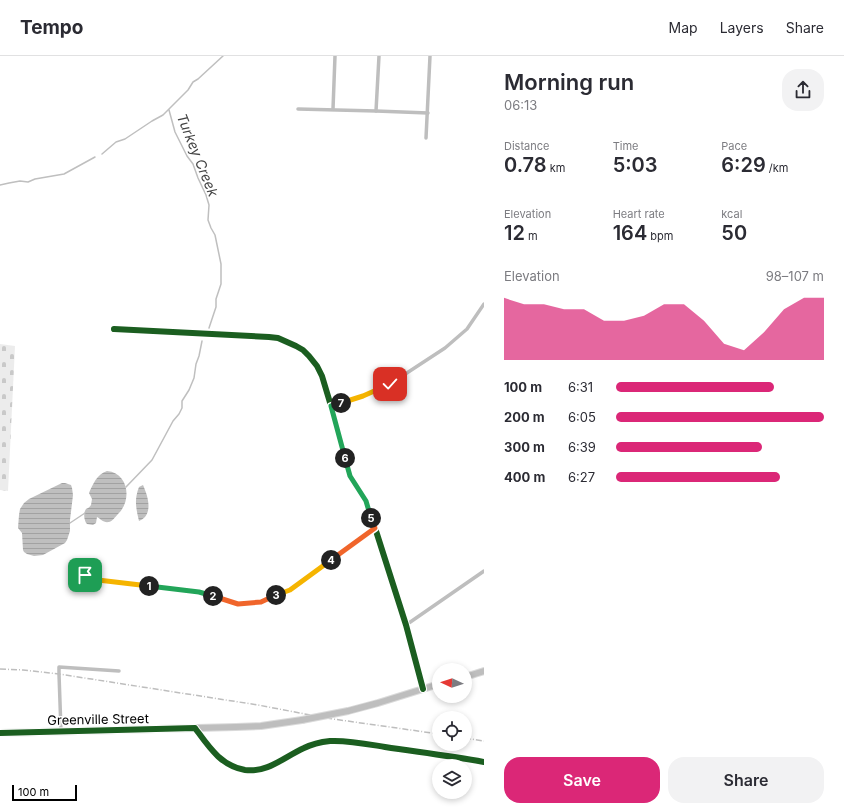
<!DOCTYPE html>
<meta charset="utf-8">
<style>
:root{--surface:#fff;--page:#f2f2f3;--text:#2b2b33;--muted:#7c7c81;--line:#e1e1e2;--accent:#db2777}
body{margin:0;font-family:Inter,sans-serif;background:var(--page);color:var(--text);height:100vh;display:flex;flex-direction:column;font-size:15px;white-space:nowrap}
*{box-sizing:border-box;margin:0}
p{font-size:13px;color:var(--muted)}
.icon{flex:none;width:22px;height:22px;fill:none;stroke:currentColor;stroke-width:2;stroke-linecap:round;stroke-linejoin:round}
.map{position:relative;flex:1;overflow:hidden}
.sheet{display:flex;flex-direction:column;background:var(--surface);width:360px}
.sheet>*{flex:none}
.needle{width:26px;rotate:273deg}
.tools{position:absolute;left:432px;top:607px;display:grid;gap:8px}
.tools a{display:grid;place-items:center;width:40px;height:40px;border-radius:50%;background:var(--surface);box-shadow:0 2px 6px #0003;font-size:20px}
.scale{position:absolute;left:12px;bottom:10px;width:65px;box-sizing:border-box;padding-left:4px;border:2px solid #000;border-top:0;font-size:11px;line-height:14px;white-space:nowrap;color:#000;-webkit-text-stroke:3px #fff;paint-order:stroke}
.pin{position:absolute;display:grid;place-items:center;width:34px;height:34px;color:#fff;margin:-17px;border-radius:8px;box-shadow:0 2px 6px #0006}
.km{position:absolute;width:20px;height:20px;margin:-10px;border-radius:50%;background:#222;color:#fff;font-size:11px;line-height:20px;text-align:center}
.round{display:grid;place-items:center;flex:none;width:42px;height:42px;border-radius:16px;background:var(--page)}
.head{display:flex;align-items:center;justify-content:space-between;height:68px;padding:0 20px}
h1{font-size:22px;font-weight:600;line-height:30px}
.figures{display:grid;grid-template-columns:repeat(3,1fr);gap:6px;height:68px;padding:4px 20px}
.figures div{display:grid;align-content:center}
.figures b{font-size:20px;font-weight:600}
.figures small{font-size:11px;font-weight:400}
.figures p{font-size:11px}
.chart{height:112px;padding:8px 20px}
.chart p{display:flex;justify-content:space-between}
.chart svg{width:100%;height:72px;margin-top:4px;fill:var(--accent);opacity:.7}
.button{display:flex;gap:8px;margin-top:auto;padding:8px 20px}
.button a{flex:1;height:46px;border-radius:16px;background:var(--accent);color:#fff;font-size:16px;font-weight:600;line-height:46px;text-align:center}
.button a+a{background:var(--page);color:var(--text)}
ul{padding:0 20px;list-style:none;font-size:13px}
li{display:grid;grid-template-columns:64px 48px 1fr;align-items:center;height:30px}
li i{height:10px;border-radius:5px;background:var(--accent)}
header{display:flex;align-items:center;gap:24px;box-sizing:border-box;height:56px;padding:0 20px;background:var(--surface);border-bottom:1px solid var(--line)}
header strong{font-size:19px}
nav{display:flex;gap:22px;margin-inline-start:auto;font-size:14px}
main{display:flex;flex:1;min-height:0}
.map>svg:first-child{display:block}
.cemetery{fill:url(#cemetery-stones)}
.water{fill:url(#water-rules)}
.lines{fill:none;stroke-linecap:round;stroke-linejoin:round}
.stream{stroke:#bfbfbf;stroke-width:1.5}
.primary-casing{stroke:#dbdbdb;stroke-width:8}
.minor{stroke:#bebebe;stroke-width:3.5}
.tertiary{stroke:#bebebe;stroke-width:4.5}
.primary{stroke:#bebebe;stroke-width:6}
.rail{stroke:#bebebe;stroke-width:1.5;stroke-dasharray:6 2 1 2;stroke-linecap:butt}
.primary-bridge-casing{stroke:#dbdbdb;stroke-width:8;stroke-linecap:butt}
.primary-bridge{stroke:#bebebe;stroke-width:6}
.cycleway-casing{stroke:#fff;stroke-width:8}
.cycleway{stroke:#1b5e20;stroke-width:6}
.split-1-casing{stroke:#fff;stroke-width:8}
.split-2-casing{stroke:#fff;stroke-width:8}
.split-3-casing{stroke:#fff;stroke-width:8}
.split-4-casing{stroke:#fff;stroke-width:8}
.split-5-casing{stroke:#fff;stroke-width:8}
.split-6-casing{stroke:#fff;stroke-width:8}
.split-7-casing{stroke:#fff;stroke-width:8}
.split-8-casing{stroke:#fff;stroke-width:8}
.split-1{stroke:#f5b400;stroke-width:5}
.split-2{stroke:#22a559;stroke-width:5}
.split-3{stroke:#f0652b;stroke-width:5}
.split-4{stroke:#f5b400;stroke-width:5}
.split-5{stroke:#f0652b;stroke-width:5}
.split-6{stroke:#22a559;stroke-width:5}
.split-7{stroke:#22a559;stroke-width:5}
.split-8{stroke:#f5b400;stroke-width:5}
.labels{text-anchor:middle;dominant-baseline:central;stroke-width:3;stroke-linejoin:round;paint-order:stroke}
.street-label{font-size:13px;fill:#000;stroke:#fff}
.water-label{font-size:14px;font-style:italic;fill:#444;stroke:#fff}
</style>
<header>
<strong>Tempo</strong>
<nav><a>Map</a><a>Layers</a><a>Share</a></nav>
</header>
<main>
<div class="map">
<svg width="484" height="755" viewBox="0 0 484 755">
<defs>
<pattern id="cemetery-stones" width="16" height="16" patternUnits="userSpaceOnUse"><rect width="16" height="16" fill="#ececec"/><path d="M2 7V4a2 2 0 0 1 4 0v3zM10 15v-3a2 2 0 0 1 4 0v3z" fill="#c9c9c9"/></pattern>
<pattern id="water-rules" width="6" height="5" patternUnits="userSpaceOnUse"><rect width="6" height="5" fill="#bfbfbf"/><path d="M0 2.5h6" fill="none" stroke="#a2a2a2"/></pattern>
</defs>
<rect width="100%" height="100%" fill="#fff"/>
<!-- cemetery -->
<polygon class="cemetery" points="0,288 15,290 8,435 0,434"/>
<!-- water -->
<g class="water">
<path d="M 107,415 C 129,417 132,445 118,458 C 115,461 113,465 109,466 C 103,467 101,463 97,461 L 96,467 L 93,469 L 87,468 C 84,465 83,457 86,453 C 88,452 90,451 91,449 L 92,443 L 89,437 C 93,428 97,418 107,415 Z"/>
<polygon points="62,427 65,427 71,429 72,432 73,439 70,464 70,475 67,484 65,487 43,499 34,500 27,498 24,496 23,494 22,477 18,472 19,459 20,453 24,447 29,443"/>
<path d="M 143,429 C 147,438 152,452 145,461 C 143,463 141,464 139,465 C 136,452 134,444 139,431 Z"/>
</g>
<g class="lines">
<!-- stream -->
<g class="stream">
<polyline points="169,54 175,76 187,100 193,108 198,122 206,139 209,149 208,164 211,172 215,179 221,208 221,228 216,243 216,251 209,272"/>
<polyline points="102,98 116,86 125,83 152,65 163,59 188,34 193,26 198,23 223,0"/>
<polyline points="0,129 9,127 20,125 28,126 35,123 64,118 95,101"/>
<polyline points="126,431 152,404 173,365 179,358 182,352 182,345 189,334 194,322 196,308 199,300 202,285"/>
<polyline points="70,467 85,457"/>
</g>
<defs>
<g id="primary">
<polyline points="465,621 484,615"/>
<polyline points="348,655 378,647 439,628"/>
<polyline points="0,677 236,671 261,670 302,664"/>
</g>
</defs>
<!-- primary casing -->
<use href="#primary" class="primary-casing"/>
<!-- minor -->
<g class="minor">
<polyline points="298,53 376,55 428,57"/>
<polyline points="333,53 335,0"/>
<polyline points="376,55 379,0"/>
<polyline points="426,82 430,0"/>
<polyline points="114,273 269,281 278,282 296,290 303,294 309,300 317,310 322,320 334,360 350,420 366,445 377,478 406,569 423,633"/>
<polyline points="331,350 363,340 390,328 445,292 467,273 484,248"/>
<polyline points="85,519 97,524 199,536 238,548 261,546 290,534 375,472"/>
<polyline points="406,569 484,515"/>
<polyline points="61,675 59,618 59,611 119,615"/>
</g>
<!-- tertiary -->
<path class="tertiary" d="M 195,672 C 209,691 221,710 245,714 C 268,717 284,701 304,692 C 312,688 321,686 330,685 C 348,684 367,688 385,691 C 418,696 451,700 484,706"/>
<!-- primary -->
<use href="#primary" class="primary"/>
<!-- rail -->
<g class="rail">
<polyline points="0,613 23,614 59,618 258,649 326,662 439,678"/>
<polyline points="465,682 484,685"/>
</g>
<defs>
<polyline id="primary-bridge" points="302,664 348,655"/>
</defs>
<!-- primary-bridge casing -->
<use href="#primary-bridge" class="primary-bridge-casing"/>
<!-- primary-bridge -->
<use href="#primary-bridge" class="primary-bridge"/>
<defs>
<g id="cycleway">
<polyline points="114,273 269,281 278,282 296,290 303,294 309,300 317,310 322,320 334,360 350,420 366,445 377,478 406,569 423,633"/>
<path d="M 0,677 L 195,672 C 209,691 221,710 245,714 C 268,717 284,701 304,692 C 312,688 321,686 330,685 C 348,684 367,688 385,691 C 418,696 451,700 484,706"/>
</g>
</defs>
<!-- cycleway casing -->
<use href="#cycleway" class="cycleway-casing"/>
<!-- cycleway -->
<use href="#cycleway" class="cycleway"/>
</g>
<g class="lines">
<defs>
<polyline id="split-1" points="85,519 98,524 149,530"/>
<polyline id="split-2" points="149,530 199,536 213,540"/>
<polyline id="split-3" points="213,540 238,548 261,546 276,539"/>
<polyline id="split-4" points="276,539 290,534 331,504"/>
<polyline id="split-5" points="331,504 375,472 371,462"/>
<polyline id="split-6" points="345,402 350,420 366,445 371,462"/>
<polyline id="split-7" points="341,347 331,350 345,402"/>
<polyline id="split-8" points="341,347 363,340 390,328"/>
</defs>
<!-- split-1 casing -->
<use href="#split-1" class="split-1-casing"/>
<!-- split-2 casing -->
<use href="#split-2" class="split-2-casing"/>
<!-- split-3 casing -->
<use href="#split-3" class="split-3-casing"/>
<!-- split-4 casing -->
<use href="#split-4" class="split-4-casing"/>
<!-- split-5 casing -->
<use href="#split-5" class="split-5-casing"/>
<!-- split-6 casing -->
<use href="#split-6" class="split-6-casing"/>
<!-- split-7 casing -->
<use href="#split-7" class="split-7-casing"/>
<!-- split-8 casing -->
<use href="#split-8" class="split-8-casing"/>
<!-- split-1 -->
<use href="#split-1" class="split-1"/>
<!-- split-2 -->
<use href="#split-2" class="split-2"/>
<!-- split-3 -->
<use href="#split-3" class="split-3"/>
<!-- split-4 -->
<use href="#split-4" class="split-4"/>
<!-- split-5 -->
<use href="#split-5" class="split-5"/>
<!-- split-6 -->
<use href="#split-6" class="split-6"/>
<!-- split-7 -->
<use href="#split-7" class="split-7"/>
<!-- split-8 -->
<use href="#split-8" class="split-8"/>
</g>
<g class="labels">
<!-- street labels -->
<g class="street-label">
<text transform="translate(98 663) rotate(-1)">Greenville Street</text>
</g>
<!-- water labels -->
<g class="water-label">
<text transform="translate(198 99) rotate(68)">Turkey Creek</text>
</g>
</g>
</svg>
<div class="tools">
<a><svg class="needle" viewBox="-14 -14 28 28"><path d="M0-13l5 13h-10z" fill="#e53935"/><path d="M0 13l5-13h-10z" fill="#7c7c81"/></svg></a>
<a><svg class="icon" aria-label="locate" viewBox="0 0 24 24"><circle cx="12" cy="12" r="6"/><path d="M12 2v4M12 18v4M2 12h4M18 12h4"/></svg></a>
<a><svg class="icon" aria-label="layers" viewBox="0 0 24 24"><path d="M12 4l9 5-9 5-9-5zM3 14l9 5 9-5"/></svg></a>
</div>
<div class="scale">100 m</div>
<div class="pin" style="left:85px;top:519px;background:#1e9e55"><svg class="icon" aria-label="arrive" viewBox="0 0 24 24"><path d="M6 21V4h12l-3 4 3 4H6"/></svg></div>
<div class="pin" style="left:390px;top:328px;background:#d93025"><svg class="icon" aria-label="check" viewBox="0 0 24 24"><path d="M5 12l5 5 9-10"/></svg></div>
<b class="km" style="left:149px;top:530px">1</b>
<b class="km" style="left:213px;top:540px">2</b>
<b class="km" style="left:276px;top:539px">3</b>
<b class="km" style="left:331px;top:504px">4</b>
<b class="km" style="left:371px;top:462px">5</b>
<b class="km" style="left:345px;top:402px">6</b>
<b class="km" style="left:341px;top:347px">7</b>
</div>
<section class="sheet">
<div class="head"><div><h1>Morning run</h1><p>06:13</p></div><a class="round"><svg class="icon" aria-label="share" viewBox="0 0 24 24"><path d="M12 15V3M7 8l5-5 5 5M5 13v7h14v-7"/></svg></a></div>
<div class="figures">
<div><p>Distance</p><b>0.78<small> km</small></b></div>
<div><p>Time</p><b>5:03</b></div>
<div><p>Pace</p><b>6:29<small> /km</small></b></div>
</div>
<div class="figures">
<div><p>Elevation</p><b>12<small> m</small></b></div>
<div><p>Heart rate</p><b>164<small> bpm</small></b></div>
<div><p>kcal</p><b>50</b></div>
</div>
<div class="chart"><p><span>Elevation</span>98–107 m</p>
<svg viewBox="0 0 160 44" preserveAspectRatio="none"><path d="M0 44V6L10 10L20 10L30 13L40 13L50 20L60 20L70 17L80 10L90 10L100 20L110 34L120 38L130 27L140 13L150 6L160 6V44z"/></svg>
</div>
<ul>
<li><b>100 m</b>6:31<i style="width:76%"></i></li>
<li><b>200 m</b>6:05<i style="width:100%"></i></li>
<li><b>300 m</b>6:39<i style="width:70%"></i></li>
<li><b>400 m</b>6:27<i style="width:79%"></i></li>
</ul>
<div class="button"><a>Save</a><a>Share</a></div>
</section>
</main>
